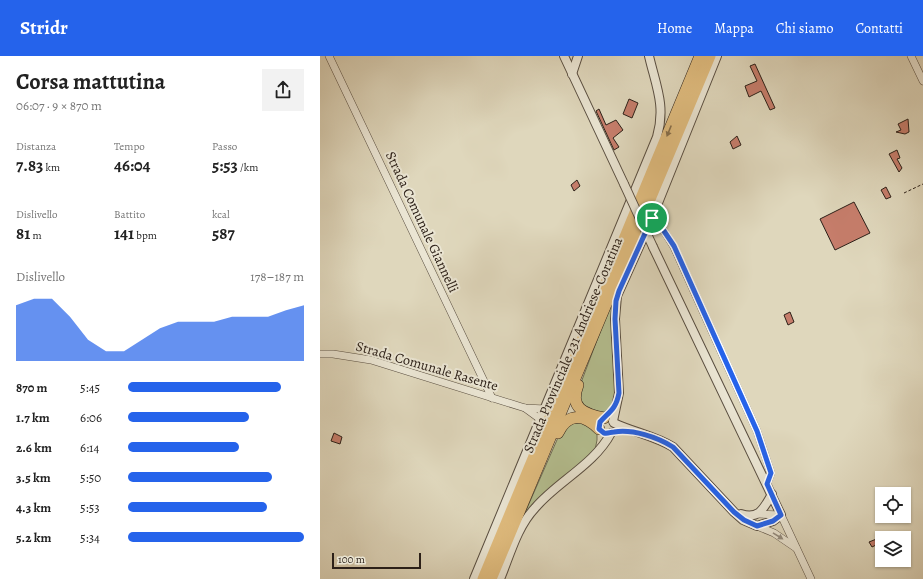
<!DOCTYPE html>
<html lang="it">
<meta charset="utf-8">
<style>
:root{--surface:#fff;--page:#f2f2f2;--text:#222;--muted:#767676;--accent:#2563eb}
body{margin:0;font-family:Alegreya,serif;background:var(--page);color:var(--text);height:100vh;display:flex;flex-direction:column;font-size:15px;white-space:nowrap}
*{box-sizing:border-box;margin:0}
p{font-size:13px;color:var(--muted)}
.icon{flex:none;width:22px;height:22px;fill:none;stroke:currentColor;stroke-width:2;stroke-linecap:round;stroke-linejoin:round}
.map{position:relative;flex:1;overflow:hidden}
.sheet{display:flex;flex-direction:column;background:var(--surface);width:320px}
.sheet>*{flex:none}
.tools{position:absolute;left:555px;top:431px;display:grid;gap:8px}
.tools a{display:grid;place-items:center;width:36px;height:36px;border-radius:0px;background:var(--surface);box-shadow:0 1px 3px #0004;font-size:20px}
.scale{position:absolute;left:12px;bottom:10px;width:89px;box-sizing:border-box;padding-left:4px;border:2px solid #2c2018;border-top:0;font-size:11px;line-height:14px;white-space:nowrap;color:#2c2018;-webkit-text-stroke:3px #eae5d3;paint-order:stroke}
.pin{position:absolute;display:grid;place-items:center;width:34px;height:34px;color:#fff;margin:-17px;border:2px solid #fff;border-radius:50%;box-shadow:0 1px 4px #0007}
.round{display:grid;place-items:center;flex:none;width:42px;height:42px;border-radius:0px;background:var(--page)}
.headline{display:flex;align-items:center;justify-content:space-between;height:68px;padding:0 16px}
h1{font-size:22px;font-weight:600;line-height:30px}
.figures{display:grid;grid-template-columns:repeat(3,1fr);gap:6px;height:68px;padding:4px 16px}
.figures div{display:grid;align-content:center}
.figures b{font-size:17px;font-weight:600}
.figures small{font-size:11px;font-weight:400}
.figures p{font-size:11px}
.chart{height:112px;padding:8px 16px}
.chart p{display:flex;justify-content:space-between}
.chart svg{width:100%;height:72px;margin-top:4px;fill:var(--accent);opacity:.7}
ul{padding:0 16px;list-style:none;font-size:13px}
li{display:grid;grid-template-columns:64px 48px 1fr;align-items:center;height:30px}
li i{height:10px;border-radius:5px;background:var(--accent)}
header{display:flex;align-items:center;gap:24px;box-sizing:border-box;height:56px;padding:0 20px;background:var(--accent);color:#fff}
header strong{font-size:19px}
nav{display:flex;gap:22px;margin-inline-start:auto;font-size:14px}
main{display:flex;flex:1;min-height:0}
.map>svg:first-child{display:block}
.green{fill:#b4be8f;stroke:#706f54}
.building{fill:#c67d6b;stroke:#2c2018}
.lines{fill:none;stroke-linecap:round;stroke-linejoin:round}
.minor-casing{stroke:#594e41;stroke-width:8}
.tertiary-casing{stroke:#594e41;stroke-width:10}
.trunk-casing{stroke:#2c2018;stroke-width:12}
.path{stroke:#2c2018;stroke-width:1;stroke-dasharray:3 2;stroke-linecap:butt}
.minor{stroke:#eae5d3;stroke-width:7}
.tertiary{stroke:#eae5d3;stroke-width:8}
.trunk{stroke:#e0bc7e;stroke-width:11}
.tertiary-bridge-casing{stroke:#594e41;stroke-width:10;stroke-linecap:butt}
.tertiary-bridge{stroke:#eae5d3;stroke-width:8}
.oneway{fill:#866e4b}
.oneway2{fill:#948c7f}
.route-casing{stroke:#fff;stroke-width:8}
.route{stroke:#2563eb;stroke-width:5}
.labels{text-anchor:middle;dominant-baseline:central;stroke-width:4;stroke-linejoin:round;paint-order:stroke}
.street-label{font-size:14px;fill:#2c2018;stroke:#eae5d3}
</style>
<header>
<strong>Stridr</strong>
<nav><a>Home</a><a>Mappa</a><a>Chi siamo</a><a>Contatti</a></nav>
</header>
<main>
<section class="sheet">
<div class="headline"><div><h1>Corsa mattutina</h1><p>06:07 · 9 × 870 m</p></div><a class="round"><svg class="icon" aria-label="share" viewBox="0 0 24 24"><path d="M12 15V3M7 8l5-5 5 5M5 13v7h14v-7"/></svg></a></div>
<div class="figures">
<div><p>Distanza</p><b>7.83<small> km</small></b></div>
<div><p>Tempo</p><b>46:04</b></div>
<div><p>Passo</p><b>5:53<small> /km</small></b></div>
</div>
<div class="figures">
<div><p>Dislivello</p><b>81<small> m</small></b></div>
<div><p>Battito</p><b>141<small> bpm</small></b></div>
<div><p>kcal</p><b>587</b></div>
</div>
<div class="chart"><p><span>Dislivello</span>178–187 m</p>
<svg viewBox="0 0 160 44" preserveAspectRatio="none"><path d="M0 44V10L10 6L20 6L30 17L40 31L50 38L60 38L70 31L80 24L90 20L100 20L110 20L120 17L130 17L140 17L150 13L160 10V44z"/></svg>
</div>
<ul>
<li><b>870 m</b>5:45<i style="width:87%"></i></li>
<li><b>1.7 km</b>6:06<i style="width:69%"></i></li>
<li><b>2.6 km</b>6:14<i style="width:63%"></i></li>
<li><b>3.5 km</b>5:50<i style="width:82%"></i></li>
<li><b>4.3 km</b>5:53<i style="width:79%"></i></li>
<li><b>5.2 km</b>5:34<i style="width:100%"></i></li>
</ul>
</section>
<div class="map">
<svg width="603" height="523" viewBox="0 0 603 523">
<rect width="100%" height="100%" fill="#dfd7bc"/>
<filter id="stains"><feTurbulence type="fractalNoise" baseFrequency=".005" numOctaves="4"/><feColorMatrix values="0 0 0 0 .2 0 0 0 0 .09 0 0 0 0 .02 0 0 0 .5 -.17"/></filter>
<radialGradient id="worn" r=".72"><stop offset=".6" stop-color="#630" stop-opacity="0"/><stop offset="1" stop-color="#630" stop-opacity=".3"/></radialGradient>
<!-- green -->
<g class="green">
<polygon points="294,239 297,337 294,348 283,357 260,349 259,332"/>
<polygon points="262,366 277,376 277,384 275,394 201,466 240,377 246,369"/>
</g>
<!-- building -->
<g class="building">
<polygon points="435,8 455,52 450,54 441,35 429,41 426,33 425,30 437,25 430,10"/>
<polygon points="309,43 318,47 312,62 303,58"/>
<polygon points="279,53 286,69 296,64 303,74 293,82 299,91 294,94 276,55"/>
<polygon points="588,63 589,76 585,78 576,76 581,74 578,68"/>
<polygon points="417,80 421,89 413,93 410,86"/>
<polygon points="577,94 580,102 577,103 582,112 579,116 569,98"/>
<polygon points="257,124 260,130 254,135 251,129"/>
<polygon points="566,131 571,141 566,143 561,134"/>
<polygon points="534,146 550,177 515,194 500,163"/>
<polygon points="470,256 474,266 468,269 464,259"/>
<polygon points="14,377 22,381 20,388 11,385"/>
<polygon points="559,482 562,486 552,491 549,486"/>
</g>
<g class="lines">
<defs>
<g id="minor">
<polyline points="9,0 172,342"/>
<polyline points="591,0 603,25"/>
<polyline points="332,162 344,175 354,191 437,375 451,417 447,428"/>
<polyline points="0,298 13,298 51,304 205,352 225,353"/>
<polyline points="205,352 220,363"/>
<polyline points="438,458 461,459 491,523"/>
<polyline points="437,470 454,477 476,492"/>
</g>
<g id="tertiary">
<polyline points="244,0 304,128"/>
<polyline points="252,18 258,0"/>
<polyline points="293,365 299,337 295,263 297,240 332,162 397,0"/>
<path d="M 294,367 C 313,376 335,380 353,391 L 414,456 L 423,464 L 437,470 L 453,465 L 461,459 L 333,191"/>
<path d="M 421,458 C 439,464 444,452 452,438"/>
<path d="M 154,523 L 337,81 C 346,50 336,30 329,0"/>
<path d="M 180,523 C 190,499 197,471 215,452 C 238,425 274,409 291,377"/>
</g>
<g id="trunk">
<path d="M 258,329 C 249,352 264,358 284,362"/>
<path d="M 238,377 C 248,356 264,358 279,373"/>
<polyline points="163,523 380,0"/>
<polyline points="171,523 390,0"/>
</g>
</defs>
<!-- minor casing -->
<use href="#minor" class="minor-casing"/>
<!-- tertiary casing -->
<use href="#tertiary" class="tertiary-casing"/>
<!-- trunk casing -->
<use href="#trunk" class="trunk-casing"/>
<!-- path -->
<polyline class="path" points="584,137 603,128"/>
<!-- minor -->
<use href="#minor" class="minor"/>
<!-- tertiary -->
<use href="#tertiary" class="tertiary"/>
<!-- trunk -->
<use href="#trunk" class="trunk"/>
<defs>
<polyline id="tertiary-bridge" points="304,128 333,191"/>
</defs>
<!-- tertiary-bridge casing -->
<use href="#tertiary-bridge" class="tertiary-bridge-casing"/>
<!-- tertiary-bridge -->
<use href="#tertiary-bridge" class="tertiary-bridge"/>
</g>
<!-- one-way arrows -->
<defs><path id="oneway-solid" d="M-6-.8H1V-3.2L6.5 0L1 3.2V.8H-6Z"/></defs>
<use class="oneway" href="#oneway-solid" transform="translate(349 75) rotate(112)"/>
<use class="oneway2" href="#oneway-solid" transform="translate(458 480) rotate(32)"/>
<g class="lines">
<defs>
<path id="route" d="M 332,162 L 344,175 L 354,190 L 437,375 L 451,417 L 447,428 L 461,459 L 453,465 L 437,470 L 424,464 L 414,456 L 353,391 C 337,381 313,373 294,376 C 290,376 288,378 284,377 L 279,373 L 280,366 C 290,355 296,353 299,337 L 295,263 L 296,245 L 299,235 Z"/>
</defs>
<!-- route casing -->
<use href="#route" class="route-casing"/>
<!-- route -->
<use href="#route" class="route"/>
</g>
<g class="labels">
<!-- street labels -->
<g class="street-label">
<text transform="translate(102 166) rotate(65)">Strada Comunale Giannelli</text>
<text transform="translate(253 289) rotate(-67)">Strada Provinciale 231 Andriese-Coratina</text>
<text transform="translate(107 310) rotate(16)">Strada Comunale Rasente</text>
</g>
</g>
<rect width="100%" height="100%" filter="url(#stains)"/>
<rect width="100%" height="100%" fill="url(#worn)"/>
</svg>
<div class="tools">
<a><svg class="icon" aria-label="locate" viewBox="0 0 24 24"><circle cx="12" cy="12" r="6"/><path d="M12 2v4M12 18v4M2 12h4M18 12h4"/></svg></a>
<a><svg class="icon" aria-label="layers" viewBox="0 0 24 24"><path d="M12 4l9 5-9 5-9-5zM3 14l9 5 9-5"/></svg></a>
</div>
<div class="scale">100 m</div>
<div class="pin" style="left:332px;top:162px;background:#1e9e55"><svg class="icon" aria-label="arrive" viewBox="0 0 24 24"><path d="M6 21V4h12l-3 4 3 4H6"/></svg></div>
</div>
</main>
